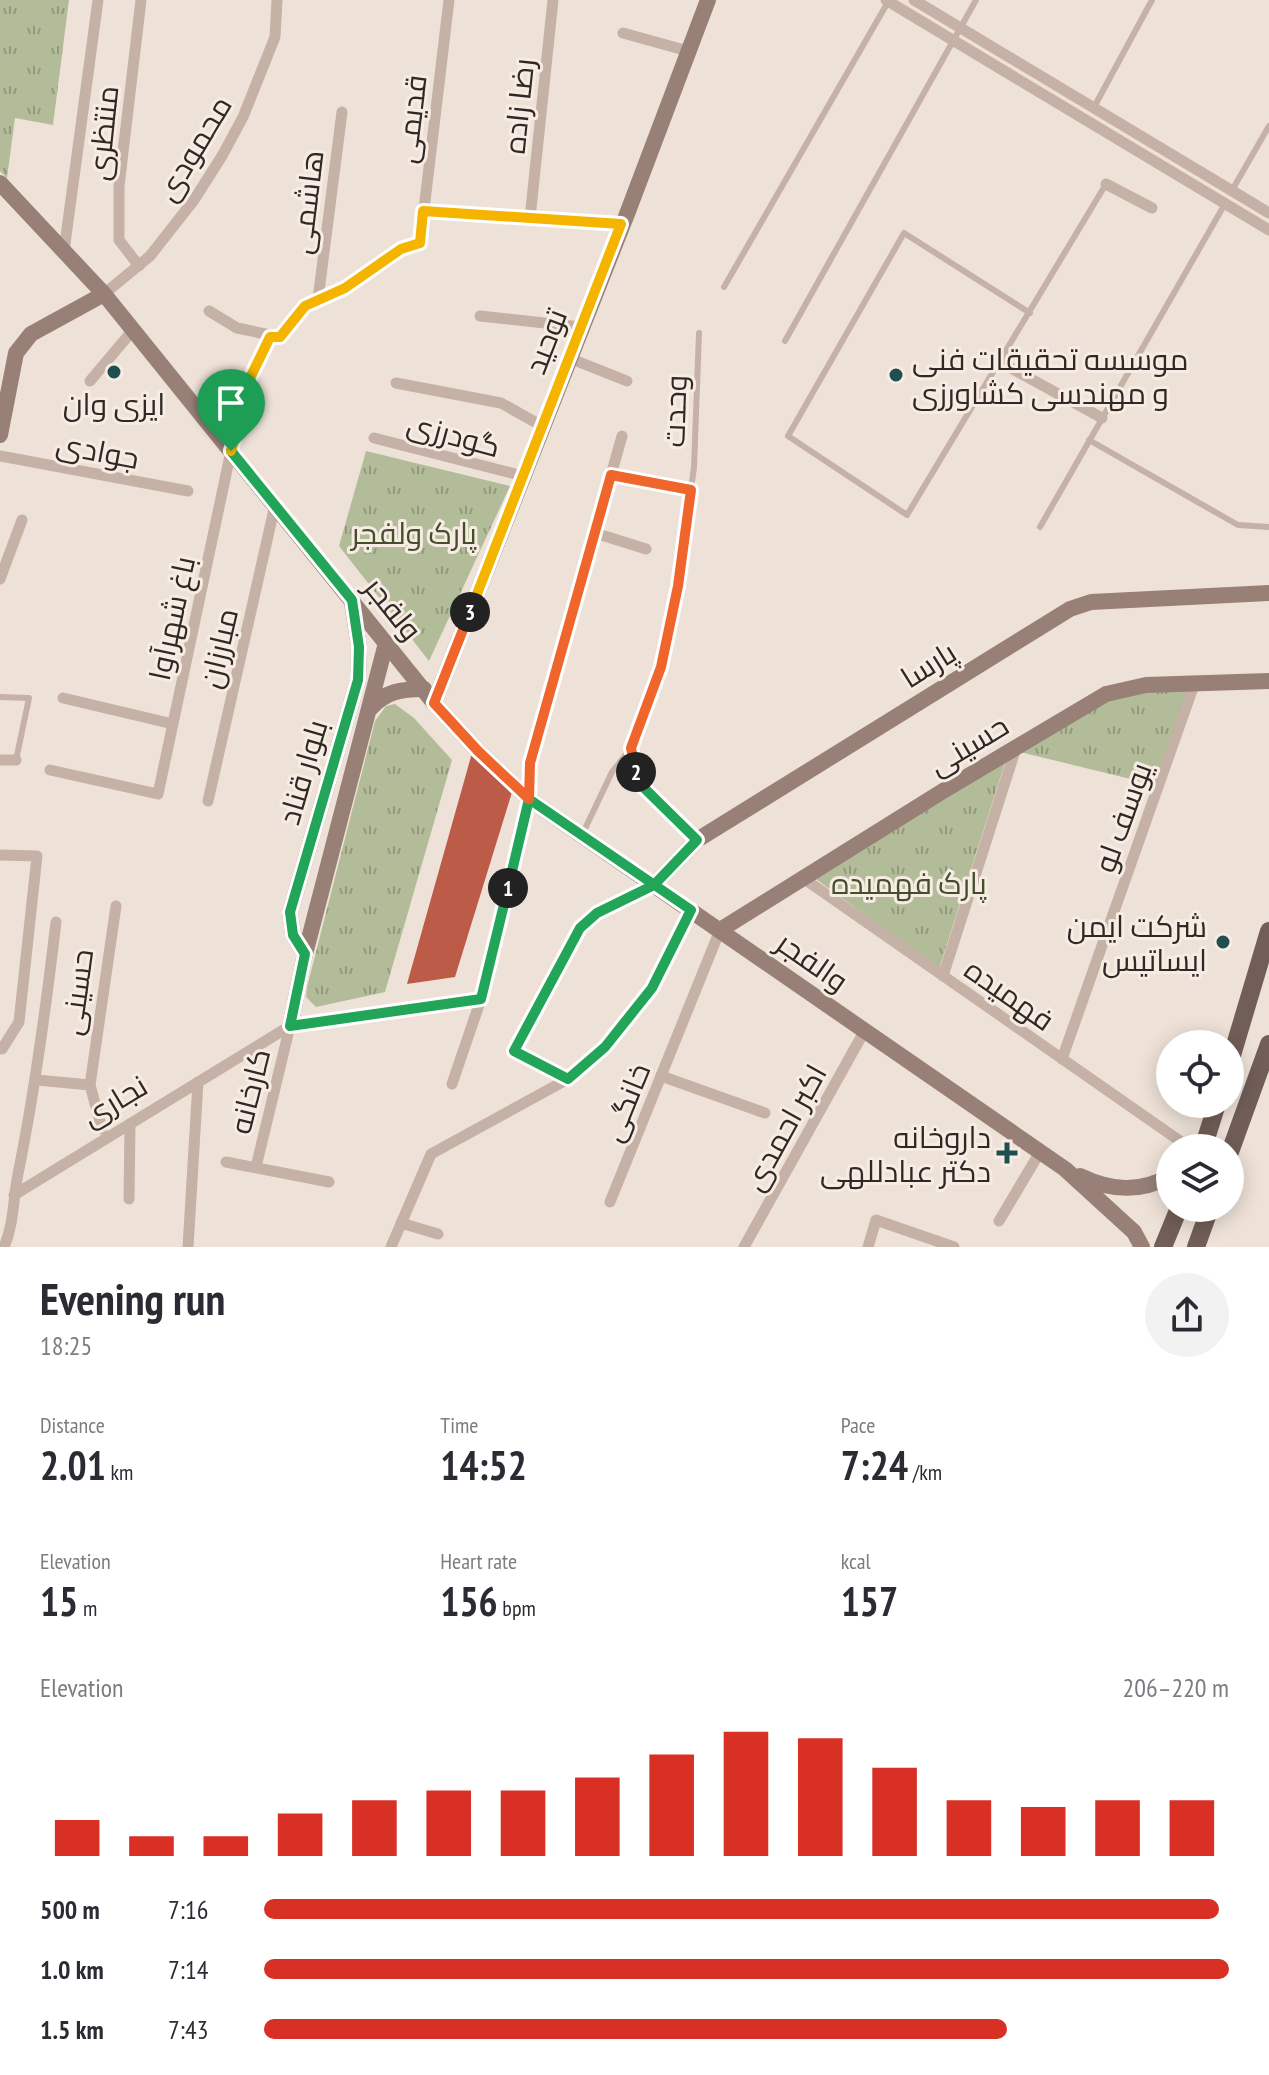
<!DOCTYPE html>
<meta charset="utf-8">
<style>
:root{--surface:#fff;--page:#f2f2f3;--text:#2b2b33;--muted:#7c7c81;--accent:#d93025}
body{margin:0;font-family:"PT Sans Narrow",Cairo,sans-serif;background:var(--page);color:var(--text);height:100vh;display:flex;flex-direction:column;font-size:30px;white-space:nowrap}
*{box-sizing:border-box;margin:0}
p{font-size:26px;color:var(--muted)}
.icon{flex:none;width:44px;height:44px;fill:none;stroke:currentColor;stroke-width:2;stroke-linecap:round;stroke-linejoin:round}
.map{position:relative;height:1247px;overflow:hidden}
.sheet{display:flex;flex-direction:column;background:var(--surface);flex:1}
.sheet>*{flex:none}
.buttons{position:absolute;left:1156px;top:1030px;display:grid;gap:16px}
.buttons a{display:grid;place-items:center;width:88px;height:88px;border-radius:50%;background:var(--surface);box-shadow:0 4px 20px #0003;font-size:40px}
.pin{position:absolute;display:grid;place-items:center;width:68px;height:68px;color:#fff;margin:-82px -34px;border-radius:50% 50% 50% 0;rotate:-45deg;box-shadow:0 0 8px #0007}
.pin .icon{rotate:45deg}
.km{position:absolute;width:40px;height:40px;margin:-20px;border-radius:50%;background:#222;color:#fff;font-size:22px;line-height:40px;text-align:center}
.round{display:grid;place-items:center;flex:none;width:84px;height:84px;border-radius:42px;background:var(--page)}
.overview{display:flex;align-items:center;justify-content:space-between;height:136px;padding:0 40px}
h1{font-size:44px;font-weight:600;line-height:60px}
.metrics{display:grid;grid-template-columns:repeat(3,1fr);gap:12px;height:136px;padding:8px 40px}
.metrics div{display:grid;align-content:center}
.metrics b{font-size:40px;font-weight:600}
.metrics small{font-size:22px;font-weight:400}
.metrics p{font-size:22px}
.chart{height:224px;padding:16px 40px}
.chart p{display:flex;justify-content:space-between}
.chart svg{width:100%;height:144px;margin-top:8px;stroke:var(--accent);stroke-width:6}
ul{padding:0 40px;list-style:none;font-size:26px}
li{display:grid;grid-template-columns:128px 96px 1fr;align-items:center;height:60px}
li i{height:20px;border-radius:10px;background:var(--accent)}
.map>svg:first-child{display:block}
.park{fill:url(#park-tufts)}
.building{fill:#bc5b48}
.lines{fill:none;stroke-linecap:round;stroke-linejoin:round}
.lane{stroke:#c5b1a5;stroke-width:6}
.street{stroke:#c5b1a5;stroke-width:11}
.secondary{stroke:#988077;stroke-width:16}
.primary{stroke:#725e58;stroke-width:18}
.split-1-casing{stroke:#fff;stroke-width:16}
.split-2-casing{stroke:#fff;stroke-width:16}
.split-3-casing{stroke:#fff;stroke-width:16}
.split-4-casing{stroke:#fff;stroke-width:16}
.split-1{stroke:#22a559;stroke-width:10}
.split-2{stroke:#22a559;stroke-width:10}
.split-3{stroke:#f0652b;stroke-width:10}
.split-4{stroke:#f5b400;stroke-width:10}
.poi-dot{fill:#1f4f4e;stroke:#f7ece3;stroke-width:3}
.labels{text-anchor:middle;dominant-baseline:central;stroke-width:6;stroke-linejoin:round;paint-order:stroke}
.street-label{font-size:30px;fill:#312826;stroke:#f7ece3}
.poi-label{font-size:30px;fill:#312826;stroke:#f7ece3;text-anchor:end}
.park-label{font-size:30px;fill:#444e2b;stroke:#f7ece3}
</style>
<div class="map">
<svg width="1269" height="1247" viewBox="0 0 1269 1247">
<defs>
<pattern id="park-tufts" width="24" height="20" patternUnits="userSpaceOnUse" patternTransform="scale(2)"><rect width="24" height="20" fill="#b3bc99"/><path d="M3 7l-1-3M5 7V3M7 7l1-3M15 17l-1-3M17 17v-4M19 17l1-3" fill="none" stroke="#92997d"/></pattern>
</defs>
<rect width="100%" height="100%" fill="#eee2d8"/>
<!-- park -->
<g class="park">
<polygon points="0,0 69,0 53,125 15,118 7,178 0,171"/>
<polygon points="366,451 510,486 429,661 339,546"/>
<polygon points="1189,687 1155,785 1020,752 1107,698"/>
<polygon points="395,704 414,718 452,760 385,992 316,1007 306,997 307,987 375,721 386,706"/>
<polygon points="1006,760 939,969 816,879"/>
</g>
<!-- building -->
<polygon class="building" points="472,753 513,789 455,977 407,984"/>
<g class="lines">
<!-- lane -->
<g class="lane">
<polyline points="1093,109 1152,0"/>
<polyline points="1231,192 1269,126"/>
<polyline points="724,287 888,2"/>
<polyline points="1030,313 904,233 788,436 907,515 1106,184"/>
<polyline points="785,341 976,0"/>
<polyline points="1089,440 1238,525 1269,527"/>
<polyline points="1040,527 1226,202"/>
<polyline points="0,697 29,698 16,760"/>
<polyline points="582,835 612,772 631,748"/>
<polyline points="695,838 638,782 631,748 661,667 678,586 694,467 699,333"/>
</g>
<!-- street -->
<g class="street">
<polyline points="886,0 1269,230"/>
<polyline points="914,0 1269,213"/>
<polyline points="623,33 688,51"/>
<polyline points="1106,184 1152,208"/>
<polyline points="423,211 621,224"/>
<polyline points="530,218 553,0"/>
<polyline points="64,251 98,0"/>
<polyline points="139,266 119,240 119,186 141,0"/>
<polyline points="104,294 150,256 194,200 222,156 243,117 275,37 277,0"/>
<polyline points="318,299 342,112"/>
<polyline points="209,311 237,328 280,337 305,306 345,288 401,249 420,243 449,0"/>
<polyline points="480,316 581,327"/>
<polyline points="569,358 627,381"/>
<polyline points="1000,362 1102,418"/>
<polyline points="90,381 133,330"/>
<polyline points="396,383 501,403 542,426"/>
<polyline points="374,438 523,476"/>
<polyline points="0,456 188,491"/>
<polyline points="611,475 691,490"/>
<polyline points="595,533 646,549"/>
<polyline points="0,579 22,520"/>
<polyline points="63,698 173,724"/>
<polyline points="0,760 16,760"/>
<polyline points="50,770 158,794 231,451 251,376 270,337"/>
<polyline points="208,801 275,505"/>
<polyline points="0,855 37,856 19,1022 2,1049"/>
<polyline points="803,878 1190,1148"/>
<polyline points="943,976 1016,748"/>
<polyline points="1062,1059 1195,682"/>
<polyline points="661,1076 765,1113"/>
<polyline points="568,1079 514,1051 580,928 597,913 654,885"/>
<polyline points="37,1080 90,1085"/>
<polyline points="452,1084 481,999 529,799 530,763 622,436"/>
<polyline points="102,1129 90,1085 116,906"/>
<polyline points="226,1162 329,1182"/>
<polyline points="256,1167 290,1026"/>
<polyline points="14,1195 290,1026 481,999"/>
<polyline points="129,1199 130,1124"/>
<polyline points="610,1202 720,930"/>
<polyline points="999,1221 1040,1152"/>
<polyline points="401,1223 438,1234"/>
<path d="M 4,1247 C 14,1224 13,1199 18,1174 C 35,1091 46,1007 56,922"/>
<polyline points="188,1247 198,1082"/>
<polyline points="391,1247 431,1154 568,1079 605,1047 652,988 691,910"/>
<polyline points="744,1247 865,1030"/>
<polyline points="868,1247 876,1220 954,1247"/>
</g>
<!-- secondary -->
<g class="secondary">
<polyline points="0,183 104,294 434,703 478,751 529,799 1065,1169 1134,1232 1142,1247"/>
<polyline points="0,435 16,353 31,334 104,294"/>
<polyline points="434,703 627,214 708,0"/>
<path d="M 370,709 C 385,691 402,689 424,689"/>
<polyline points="654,885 697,840 1070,609 1091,602 1269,593"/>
<polyline points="720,930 943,791 1106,694 1146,685 1269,681"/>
<polyline points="305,954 293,935 290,912 358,680 359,647 352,602"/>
<polyline points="290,1026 305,954 386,643"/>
<path d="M 1080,1176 C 1111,1191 1140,1193 1170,1176"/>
</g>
<!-- primary -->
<g class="primary">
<polyline points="1230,1062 1269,931"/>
<polyline points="1203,1148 1217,1104"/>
<polyline points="1230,1152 1269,1044"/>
<polyline points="1163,1247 1179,1208"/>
<polyline points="1196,1247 1210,1208"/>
</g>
</g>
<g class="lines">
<defs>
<polyline id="split-1" points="231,451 352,600 359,647 358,680 290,912 293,935 305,954 290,1026 481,999 508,888"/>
<path id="split-2" d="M 508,888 L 529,799 C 583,836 637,873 691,910 L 652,988 L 605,1047 L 568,1079 L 514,1051 L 580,928 L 597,913 L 654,885 L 697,840 L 638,782 L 636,772"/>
<polyline id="split-3" points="470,612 434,703 478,751 529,799 530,763 611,475 691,490 678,586 661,667 631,748 636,772"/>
<polyline id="split-4" points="231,451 251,376 270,337 280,337 305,306 345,288 401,249 420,243 423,211 621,224 470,612"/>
</defs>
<!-- split-1 casing -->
<use href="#split-1" class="split-1-casing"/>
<!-- split-2 casing -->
<use href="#split-2" class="split-2-casing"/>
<!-- split-3 casing -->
<use href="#split-3" class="split-3-casing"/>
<!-- split-4 casing -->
<use href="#split-4" class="split-4-casing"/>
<!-- split-1 -->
<use href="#split-1" class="split-1"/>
<!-- split-2 -->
<use href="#split-2" class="split-2"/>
<!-- split-3 -->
<use href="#split-3" class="split-3"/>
<!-- split-4 -->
<use href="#split-4" class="split-4"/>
</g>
<!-- markers -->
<g class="poi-dot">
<circle cx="114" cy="372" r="8"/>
<circle cx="896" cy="375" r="8"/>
<circle cx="1223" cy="942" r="8"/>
<path d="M1003 1141h8v8h8v8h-8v8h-8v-8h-8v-8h8z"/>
</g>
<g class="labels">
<!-- street labels -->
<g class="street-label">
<text transform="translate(518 106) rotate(-84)">رضا زاده</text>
<text transform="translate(410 119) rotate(-83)">قدیمی</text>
<text transform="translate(102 133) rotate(-84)">منتظری</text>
<text transform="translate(193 148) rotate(-59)">محمودی</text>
<text transform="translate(306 202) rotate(-83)">هاشمی</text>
<text transform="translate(545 341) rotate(-69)">توحید</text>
<text transform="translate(674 411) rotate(-88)">وحدت</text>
<text transform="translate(454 434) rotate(15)">گودرزی</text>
<text transform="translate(98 450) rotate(11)">جوادی</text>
<text transform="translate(394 608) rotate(51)">ولفجر</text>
<text transform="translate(171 618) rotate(-78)">باغ شهرآوا</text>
<text transform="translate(218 648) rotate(-77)">مبارزان</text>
<text transform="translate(928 664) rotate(-32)">پارسا</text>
<text transform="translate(968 744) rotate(-31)">حسینی</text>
<text transform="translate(302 772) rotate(-74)">بلوار قناد</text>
<text transform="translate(1122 817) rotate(-70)">یوسف لو</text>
<text transform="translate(813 961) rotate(35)">والفجر</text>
<text transform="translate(76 992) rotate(-82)">حسینی</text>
<text transform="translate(1010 994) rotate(35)">فهمیده</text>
<text transform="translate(249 1091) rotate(-76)">کارخانه</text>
<text transform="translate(114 1100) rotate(-31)">نجاری</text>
<text transform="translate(625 1102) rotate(-68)">خانگی</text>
<text transform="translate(784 1127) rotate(-61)">اکبر احمدی</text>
</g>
<!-- poi labels -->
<g class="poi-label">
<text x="912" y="358" text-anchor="start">موسسه تحقیقات فنی<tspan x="912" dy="34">و مهندسی کشاورزی</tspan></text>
<text x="114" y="403" text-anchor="middle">ایزی وان</text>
<text x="1207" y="925">شرکت ایمن<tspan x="1207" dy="34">ایساتیس</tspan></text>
<text x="991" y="1136">داروخانه<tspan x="991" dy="34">دکتر عبادللهی</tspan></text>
</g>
<!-- park labels -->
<g class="park-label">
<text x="414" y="532">پارک ولفجر</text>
<text x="909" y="882">پارک فهمیده</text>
</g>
</g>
</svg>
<div class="buttons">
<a><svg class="icon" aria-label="locate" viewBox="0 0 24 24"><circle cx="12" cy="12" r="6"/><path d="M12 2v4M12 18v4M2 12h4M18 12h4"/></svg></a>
<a><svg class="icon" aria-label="layers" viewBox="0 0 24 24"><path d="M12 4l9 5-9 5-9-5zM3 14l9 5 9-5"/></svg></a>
</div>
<div class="pin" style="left:231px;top:451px;background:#1e9e55"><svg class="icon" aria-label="arrive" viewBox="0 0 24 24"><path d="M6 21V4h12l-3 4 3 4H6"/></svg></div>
<b class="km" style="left:508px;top:888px">1</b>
<b class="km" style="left:636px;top:772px">2</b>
<b class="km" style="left:470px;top:612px">3</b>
</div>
<section class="sheet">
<div class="overview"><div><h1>Evening run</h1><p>18:25</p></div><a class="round"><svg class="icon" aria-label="share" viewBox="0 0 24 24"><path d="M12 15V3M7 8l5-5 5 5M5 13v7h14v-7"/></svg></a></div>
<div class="metrics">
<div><p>Distance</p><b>2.01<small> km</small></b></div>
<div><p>Time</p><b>14:52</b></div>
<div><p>Pace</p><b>7:24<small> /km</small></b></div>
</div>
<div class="metrics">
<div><p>Elevation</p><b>15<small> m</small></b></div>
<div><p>Heart rate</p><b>156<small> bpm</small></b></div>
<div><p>kcal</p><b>157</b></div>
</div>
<div class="chart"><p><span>Elevation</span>206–220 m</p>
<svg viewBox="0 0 160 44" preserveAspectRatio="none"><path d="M5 44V33M15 44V38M25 44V38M35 44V31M45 44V27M55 44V24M65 44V24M75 44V20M85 44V13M95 44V6M105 44V8M115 44V17M125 44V27M135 44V29M145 44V27M155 44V27"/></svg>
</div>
<ul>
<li><b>500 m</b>7:16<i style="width:99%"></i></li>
<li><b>1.0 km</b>7:14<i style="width:100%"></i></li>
<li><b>1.5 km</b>7:43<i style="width:77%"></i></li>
</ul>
</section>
